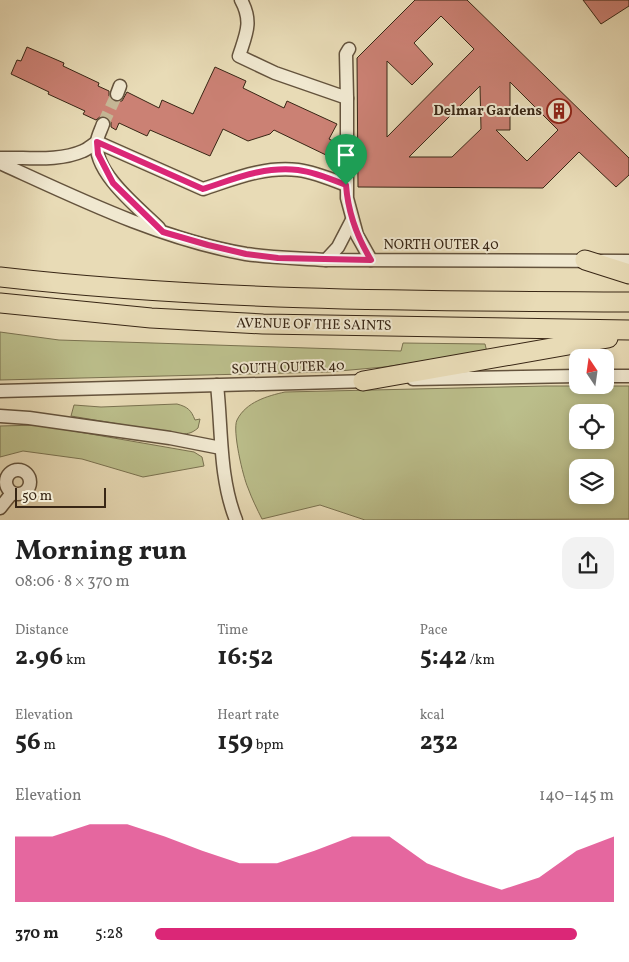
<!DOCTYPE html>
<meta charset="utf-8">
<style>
:root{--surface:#fff;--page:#f2f2f2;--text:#222;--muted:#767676;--accent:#db2777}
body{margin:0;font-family:Vollkorn,serif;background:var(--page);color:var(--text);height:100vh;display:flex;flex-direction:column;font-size:19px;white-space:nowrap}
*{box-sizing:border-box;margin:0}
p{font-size:16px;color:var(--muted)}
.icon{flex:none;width:28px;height:28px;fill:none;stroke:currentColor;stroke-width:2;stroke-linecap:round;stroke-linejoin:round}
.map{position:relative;height:520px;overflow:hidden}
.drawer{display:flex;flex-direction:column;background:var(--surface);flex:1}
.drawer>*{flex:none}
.needle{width:32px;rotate:347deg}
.controls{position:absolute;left:569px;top:349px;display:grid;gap:10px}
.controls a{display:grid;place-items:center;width:45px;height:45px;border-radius:10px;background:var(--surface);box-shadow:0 2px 8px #0003;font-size:25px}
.scale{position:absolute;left:15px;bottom:12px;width:91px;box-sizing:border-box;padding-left:5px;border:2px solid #382615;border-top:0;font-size:14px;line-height:18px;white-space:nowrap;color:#382615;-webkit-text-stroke:4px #f0e8d0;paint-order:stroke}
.pin{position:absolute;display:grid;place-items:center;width:42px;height:42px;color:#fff;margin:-51px -21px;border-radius:50% 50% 50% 0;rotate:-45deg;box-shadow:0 0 5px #0007}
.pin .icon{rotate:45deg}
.round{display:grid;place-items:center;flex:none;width:52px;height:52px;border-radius:15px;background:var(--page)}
.head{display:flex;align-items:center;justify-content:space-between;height:85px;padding:0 15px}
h1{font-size:28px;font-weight:700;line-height:38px}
.metrics{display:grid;grid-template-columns:repeat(3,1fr);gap:8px;height:85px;padding:5px 15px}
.metrics div{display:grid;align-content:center}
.metrics b{font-size:25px;font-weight:700}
.metrics small{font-size:14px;font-weight:400}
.metrics p{font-size:14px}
.chart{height:140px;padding:10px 15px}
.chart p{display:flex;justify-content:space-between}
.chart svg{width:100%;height:90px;margin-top:5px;fill:var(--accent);opacity:.7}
ul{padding:0 15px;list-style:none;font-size:16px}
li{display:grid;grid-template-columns:80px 60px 1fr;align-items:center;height:38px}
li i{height:12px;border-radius:6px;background:var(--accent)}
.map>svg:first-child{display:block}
.green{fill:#bbbe8b;stroke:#7a7250;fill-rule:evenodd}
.building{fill:#cb8174;stroke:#382615;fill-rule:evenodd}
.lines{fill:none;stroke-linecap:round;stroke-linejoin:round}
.minor-tunnel{stroke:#c5b796;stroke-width:12;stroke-dasharray:12 6;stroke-linecap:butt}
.minor-casing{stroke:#64533d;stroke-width:15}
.highway-casing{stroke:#382615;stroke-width:21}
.minor{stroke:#f0e8d0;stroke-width:12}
.highway{stroke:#e8dbb6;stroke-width:19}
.route-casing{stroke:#fff;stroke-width:10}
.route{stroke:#db2777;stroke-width:6}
.labels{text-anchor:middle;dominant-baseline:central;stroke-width:4;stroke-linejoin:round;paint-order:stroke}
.poi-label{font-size:14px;font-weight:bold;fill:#382615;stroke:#f0e8d0;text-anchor:end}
.street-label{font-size:14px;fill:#382615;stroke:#f0e8d0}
</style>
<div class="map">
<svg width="629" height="520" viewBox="0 0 629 520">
<rect width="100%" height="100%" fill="#e8dbb6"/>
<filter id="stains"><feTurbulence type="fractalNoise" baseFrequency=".004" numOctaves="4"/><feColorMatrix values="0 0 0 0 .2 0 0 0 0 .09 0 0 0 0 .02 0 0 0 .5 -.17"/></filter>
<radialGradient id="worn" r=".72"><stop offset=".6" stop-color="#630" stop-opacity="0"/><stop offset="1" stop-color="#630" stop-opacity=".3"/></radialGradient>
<!-- green -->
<g class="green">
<polygon points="0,332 59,340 401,351 403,343 485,344 487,352 384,367 328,372 0,380"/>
<path d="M 546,386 L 629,386 L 629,519 L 365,520 L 320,505 L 262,519 C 257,509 252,499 248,488 C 243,477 232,430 237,420 C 246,402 267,396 285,392 ZM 578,412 L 605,412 L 605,440 L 578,440 ZM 578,468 L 605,468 L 605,495 L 578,495 Z"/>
<path d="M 177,404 C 188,407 191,410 195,420 L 200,419 L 198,428 C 191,434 187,434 178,434 L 71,416 L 74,405 L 101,407 Z"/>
<polygon points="39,425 194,452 202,457 204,466 143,477 82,459 23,451 0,457 0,426"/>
</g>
<!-- building -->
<g class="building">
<path d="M 415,0 L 467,0 L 629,158 L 629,175 L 616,187 L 579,152 L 543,188 L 358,187 L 357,58 ZM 441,16 L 474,49 L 387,137 L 387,61 L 412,85 L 433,64 L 414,43 ZM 510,82 L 558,130 L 527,161 L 496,130 L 510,130 ZM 480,86 L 481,129 L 452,157 L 409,157 Z"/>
<polygon points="583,0 629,0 629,6 601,24"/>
<polygon points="27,47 64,63 63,66 99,83 98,86 109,91 109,96 114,101 122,101 127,92 159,108 162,100 193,114 215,67 246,81 243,88 284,108 287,101 337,124 329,139 333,141 326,155 274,130 270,134 248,141 223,129 210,156 150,130 147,136 119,123 116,130 111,127 111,122 106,117 101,116 96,120 83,114 85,111 48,94 49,92 11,74 17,60 21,61"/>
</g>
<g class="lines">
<!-- minor-tunnel -->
<polyline class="minor-tunnel" points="103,124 117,94"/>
<defs>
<g id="minor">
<path d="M 241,0 C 253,22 246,34 239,56 L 275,73 L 347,98 L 346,54 L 349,49"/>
<polyline points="117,94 120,86"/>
<polyline points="347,98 347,198 357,235 371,260"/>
<path d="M 103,124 C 101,130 97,137 97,142 C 93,173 140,209 159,228"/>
<path d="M 97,142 L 203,189 C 234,179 264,166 298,170 C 314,172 331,179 346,185"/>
<path d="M 0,158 C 27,157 58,162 83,151 C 88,149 92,145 97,142"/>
<path d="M 0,163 C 79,199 160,239 246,254 C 273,258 299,258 326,260 L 629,261"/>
<polyline points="326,260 338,247 352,220"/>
<polyline points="605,376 629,376"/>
<polyline points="413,379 578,376"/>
<path d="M 217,385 C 222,430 219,477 236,520"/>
<polyline points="0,391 370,381"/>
<polyline points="0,416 29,418 170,438 221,448"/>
<circle cx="18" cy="482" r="12"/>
<polyline points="0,508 12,493"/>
</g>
<g id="highway">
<polyline points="585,260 629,274"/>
<path d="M 0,277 C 209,301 419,301 629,302"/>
<polyline points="0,303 151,318 263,324 629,330"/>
<polyline points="363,381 608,338"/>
</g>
</defs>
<!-- minor casing -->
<use href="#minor" class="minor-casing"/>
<!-- highway casing -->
<use href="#highway" class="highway-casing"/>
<!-- minor -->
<use href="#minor" class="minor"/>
<!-- highway -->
<use href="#highway" class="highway"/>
</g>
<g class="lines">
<defs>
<path id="route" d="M 97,142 L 203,189 C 234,179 264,166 298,170 C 314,172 331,179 346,185 C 348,212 357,237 371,260 L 278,258 L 246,254 L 208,245 L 163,232 L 113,183 L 98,154 Z"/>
</defs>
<!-- route casing -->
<use href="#route" class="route-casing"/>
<!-- route -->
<use href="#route" class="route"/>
</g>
<!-- icons -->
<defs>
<symbol id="building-ring" viewBox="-11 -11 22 22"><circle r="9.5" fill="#f0e8d0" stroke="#8f2418" stroke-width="1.5"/><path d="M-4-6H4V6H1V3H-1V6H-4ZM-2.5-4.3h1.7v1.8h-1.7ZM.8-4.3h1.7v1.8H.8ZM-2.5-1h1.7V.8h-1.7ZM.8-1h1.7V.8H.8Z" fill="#8f2418"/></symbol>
</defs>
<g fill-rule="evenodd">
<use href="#building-ring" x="545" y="97" width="28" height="28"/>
</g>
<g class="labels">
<!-- poi labels -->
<g class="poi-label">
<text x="542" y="111">Delmar Gardens</text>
</g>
<!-- street labels -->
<g class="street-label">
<text x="441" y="245">NORTH OUTER 40</text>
<text transform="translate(314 325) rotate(1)">AVENUE OF THE SAINTS</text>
<text transform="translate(288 368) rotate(-2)">SOUTH OUTER 40</text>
</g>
</g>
<rect width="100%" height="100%" filter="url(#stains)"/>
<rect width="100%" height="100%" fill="url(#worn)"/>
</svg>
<div class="controls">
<a><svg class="needle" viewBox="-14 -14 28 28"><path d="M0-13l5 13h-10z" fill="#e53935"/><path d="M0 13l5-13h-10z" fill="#767676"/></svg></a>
<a><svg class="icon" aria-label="locate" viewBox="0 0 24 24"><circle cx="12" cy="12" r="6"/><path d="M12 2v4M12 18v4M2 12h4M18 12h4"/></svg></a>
<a><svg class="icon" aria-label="layers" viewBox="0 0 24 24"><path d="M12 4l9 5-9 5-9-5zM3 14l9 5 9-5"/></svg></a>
</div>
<div class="scale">50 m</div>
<div class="pin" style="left:346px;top:185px;background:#1e9e55"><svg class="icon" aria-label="arrive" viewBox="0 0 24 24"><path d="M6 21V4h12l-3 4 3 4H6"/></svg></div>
</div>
<section class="drawer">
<div class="head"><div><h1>Morning run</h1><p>08:06 · 8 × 370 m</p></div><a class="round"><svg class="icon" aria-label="share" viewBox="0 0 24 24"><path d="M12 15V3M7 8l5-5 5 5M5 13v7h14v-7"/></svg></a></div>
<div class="metrics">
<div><p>Distance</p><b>2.96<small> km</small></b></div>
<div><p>Time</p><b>16:52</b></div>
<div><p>Pace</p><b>5:42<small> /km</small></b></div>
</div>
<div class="metrics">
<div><p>Elevation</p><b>56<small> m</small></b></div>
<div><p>Heart rate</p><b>159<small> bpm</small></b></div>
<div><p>kcal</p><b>232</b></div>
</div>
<div class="chart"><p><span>Elevation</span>140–145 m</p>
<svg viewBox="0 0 160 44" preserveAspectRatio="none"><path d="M0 44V12L10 12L20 6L30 6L40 12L50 19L60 25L70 25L80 19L90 12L100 12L110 25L120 32L130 38L140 32L150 19L160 12V44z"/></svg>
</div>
<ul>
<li><b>370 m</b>5:28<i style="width:92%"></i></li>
</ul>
</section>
